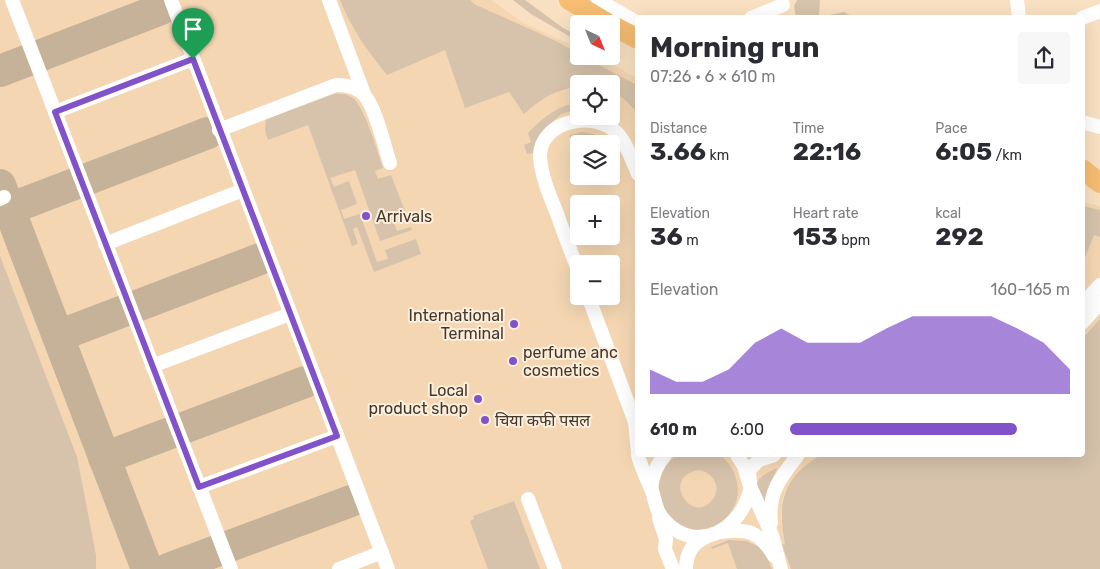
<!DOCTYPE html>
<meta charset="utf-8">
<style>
:root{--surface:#fff;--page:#f7f7f7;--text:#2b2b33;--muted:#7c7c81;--accent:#8252ca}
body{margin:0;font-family:Rubik,"Noto Sans Devanagari",sans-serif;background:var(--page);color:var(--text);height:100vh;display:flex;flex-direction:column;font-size:19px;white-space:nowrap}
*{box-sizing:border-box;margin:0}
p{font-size:16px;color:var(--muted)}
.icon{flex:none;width:28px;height:28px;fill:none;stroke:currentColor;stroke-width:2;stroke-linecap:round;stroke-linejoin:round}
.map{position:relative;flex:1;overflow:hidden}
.sheet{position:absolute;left:635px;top:15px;width:450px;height:442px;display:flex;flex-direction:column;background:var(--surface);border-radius:5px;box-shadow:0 5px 20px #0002}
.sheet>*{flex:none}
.needle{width:32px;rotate:137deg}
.controls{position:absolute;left:570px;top:15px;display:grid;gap:10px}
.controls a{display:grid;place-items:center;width:50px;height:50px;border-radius:5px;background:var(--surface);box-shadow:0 5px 20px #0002;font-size:25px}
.pin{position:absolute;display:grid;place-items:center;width:42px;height:42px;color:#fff;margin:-51px -21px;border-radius:50% 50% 50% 0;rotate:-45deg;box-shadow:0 0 5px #0007}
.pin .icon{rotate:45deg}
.round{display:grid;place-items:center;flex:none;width:52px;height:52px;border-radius:5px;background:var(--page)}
.overview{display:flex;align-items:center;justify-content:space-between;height:85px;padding:0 15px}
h1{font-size:28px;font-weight:700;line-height:38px}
.figures{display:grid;grid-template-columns:repeat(3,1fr);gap:8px;height:85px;padding:5px 15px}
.figures div{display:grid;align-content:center}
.figures b{font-size:25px;font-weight:700}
.figures small{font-size:14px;font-weight:400}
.figures p{font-size:14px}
.chart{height:140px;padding:10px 15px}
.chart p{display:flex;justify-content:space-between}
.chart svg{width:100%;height:90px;margin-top:5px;fill:var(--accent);opacity:.7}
ul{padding:0 15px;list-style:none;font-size:16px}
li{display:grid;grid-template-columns:80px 60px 1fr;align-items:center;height:38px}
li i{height:12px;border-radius:6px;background:var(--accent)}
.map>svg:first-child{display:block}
.built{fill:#f4d6b2;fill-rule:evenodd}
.green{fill:#d7c3ab;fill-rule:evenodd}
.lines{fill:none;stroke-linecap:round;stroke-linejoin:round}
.taxiway{stroke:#c6b298;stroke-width:32}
.minor{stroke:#fff;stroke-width:14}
.highway{stroke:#f6bd73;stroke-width:20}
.route-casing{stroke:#fff;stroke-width:10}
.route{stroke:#8252ca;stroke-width:6}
.poi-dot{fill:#8252ca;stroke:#feefdd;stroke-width:2}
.labels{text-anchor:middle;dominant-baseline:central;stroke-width:4;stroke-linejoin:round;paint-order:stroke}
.poi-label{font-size:16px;fill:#41372b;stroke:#feefdd;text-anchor:start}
</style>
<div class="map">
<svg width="1100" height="569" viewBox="0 0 1100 569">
<rect width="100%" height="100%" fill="#f9e0c2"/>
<!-- built -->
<g class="built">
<path d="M 0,0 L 491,0 L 525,24 L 579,48 L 579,56 L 597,56 L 637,78 L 638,455 L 822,455 L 810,462 L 798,472 L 789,484 L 783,497 L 781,517 L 785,544 L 782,546 L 791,569 L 0,569 ZM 579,84 L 611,84 L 611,116 L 579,116 ZM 579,144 L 611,144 L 611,176 L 579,176 ZM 579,204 L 611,204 L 611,236 L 579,236 ZM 579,264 L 611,264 L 611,296 L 579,296 Z"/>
<polygon points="1082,202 1100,206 1100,319 1083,338"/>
</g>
<!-- green -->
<g class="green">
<path d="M 340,0 L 470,0 L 476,5 L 554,40 L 579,54 L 579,56 L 582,56 L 637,85 L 637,112 L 623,98 L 611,91 L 611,84 L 579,84 L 579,87 C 555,89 541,99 524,114 L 509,92 L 465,108 L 445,50 L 387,75 C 368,52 351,28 340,0 Z"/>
<polygon points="513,0 525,0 563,28 579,36 579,42 531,14"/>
<polygon points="797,0 820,0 819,17 844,12 850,15 851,17 796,17 794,6"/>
<path d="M 334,94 C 340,93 348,94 353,98 C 365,108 377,151 383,168 L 375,171 L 378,179 L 391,175 L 407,216 L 393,221 L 397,231 L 411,227 L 412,230 L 380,241 L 355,170 L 330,178 L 334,187 L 349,181 L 357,204 L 341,210 L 344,219 L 360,214 L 377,262 L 388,259 L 385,250 L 416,239 L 421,254 L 374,272 L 357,227 L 353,229 L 358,244 L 352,246 L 308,125 L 268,140 L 265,130 L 266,119 Z"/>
<path d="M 579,103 L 579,109 L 561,114 L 549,125 L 549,128 L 534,153 L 527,154 L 524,145 L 531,142 L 528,133 C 543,118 557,105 579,103 Z"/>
<path d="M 582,132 C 599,134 612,140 621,154 L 611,158 L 611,144 L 592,144 L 584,140 L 570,138 L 570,135 Z"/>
<polygon points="1083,206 1100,210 1100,237 1094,235 1084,260 1083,270"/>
<polygon points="0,256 77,457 96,555 96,569 0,569"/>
<path d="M 1100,319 L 1100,569 L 791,569 L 782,545 L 785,544 C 777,502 783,477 821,455 L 1082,455 L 1083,338 Z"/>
<path d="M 677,455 L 721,455 C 768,501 706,555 669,516 C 663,509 660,501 659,492 C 658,477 665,464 677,455 ZM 699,470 C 712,472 722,486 713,499 C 694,527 658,477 699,470 Z"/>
<path d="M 777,468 L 768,490 L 765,503 L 756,485 C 759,476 769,472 777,468 Z"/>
<polygon points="514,501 540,569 488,569 470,521 474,519 473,516"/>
<polygon points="729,540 746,541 764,549 772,569 737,569 728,543 712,549 711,547"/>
</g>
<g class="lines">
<!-- taxiway -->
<g class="taxiway">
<polyline points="0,71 161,9"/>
<polyline points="0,185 147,569"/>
<polyline points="9,209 208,133"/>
<polyline points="58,336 260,259"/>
<polyline points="104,458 305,382"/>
<polyline points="168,569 351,501"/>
</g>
<!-- minor -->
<g class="minor">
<polyline points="12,0 231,569"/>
<polyline points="171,0 388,569"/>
<polyline points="329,0 364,94"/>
<polyline points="598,0 638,23"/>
<polyline points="1017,0 1019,18"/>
<polyline points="751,18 783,5"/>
<polyline points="1082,18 1100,11"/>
<polyline points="55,112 193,59"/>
<polyline points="1082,122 1100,127"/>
<path d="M 219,130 L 336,85 C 346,85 358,87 365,96 C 376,109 384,145 390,163"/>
<polyline points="0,199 4,197"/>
<polyline points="105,244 243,190"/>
<path d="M 579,272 C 571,252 563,231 556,211 C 549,194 541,175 540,156 C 540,121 594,109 617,133 C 627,144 632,160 638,174"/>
<polyline points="588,296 635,422 638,452"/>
<polyline points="1082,305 1100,285"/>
<polyline points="1082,323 1100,303"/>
<polyline points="152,366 290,314"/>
<path d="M 638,455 C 641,468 647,479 652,491 C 656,503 656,513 666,522 C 698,555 741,529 750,490 C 751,484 749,477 749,470 L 759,460 L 774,455"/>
<polyline points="737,455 744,466 750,486 772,535 781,569"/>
<polyline points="199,487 337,436"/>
<path d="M 651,489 C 652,476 656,465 665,455"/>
<polyline points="528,499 555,569"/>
<polyline points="659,518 666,539 665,549 673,569"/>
<path d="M 771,523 C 768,492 780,478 798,455"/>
<path d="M 721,532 C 748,528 760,532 774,556"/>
<polyline points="339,569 382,552"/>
<path d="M 686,569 C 686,554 692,543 706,537"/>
</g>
<!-- highway -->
<g class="highway">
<polyline points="569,0 609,24"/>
<polyline points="611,25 638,39"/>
<polyline points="1082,169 1100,183"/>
</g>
</g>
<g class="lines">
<defs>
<polygon id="route" points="193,59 337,436 199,487 55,112"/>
</defs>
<!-- route casing -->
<use href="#route" class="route-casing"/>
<!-- route -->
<use href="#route" class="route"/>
</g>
<!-- markers -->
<g class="poi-dot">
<circle cx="366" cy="216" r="5"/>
<circle cx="514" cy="324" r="5"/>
<circle cx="513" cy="361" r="5"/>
<circle cx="478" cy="399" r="5"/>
<circle cx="485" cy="420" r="5"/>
</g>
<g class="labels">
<!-- poi labels -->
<g class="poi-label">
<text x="376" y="216">Arrivals</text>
<text x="504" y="315" text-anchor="end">International<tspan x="504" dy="18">Terminal</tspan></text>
<text x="523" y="352">perfume anc<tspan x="523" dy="18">cosmetics</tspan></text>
<text x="468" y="390" text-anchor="end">Local<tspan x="468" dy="18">product shop</tspan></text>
<text x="495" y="420">चिया कफी पसल</text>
</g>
</g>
</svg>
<div class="controls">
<a><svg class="needle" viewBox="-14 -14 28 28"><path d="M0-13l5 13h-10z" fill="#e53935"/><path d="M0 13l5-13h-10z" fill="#7c7c81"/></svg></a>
<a><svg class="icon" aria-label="locate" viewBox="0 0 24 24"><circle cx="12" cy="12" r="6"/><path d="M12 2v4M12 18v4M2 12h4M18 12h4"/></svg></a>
<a><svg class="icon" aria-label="layers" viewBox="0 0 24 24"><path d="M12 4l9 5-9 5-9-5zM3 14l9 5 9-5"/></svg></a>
<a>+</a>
<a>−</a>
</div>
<div class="pin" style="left:193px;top:59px;background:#1e9e55"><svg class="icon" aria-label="arrive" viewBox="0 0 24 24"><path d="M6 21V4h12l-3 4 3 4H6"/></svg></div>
<section class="sheet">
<div class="overview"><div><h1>Morning run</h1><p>07:26 · 6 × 610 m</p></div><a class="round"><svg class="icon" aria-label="share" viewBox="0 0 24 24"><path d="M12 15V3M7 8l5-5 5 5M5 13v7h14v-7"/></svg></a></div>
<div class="figures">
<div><p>Distance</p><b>3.66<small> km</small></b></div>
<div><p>Time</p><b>22:16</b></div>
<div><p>Pace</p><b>6:05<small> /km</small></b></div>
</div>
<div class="figures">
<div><p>Elevation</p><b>36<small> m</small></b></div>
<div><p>Heart rate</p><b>153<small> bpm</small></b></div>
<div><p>kcal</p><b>292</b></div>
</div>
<div class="chart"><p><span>Elevation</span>160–165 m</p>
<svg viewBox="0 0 160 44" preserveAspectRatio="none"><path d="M0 44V32L10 38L20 38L30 32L40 19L50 12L60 19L70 19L80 19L90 12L100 6L110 6L120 6L130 6L140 12L150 19L160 32V44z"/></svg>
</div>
<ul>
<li><b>610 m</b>6:00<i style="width:81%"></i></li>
</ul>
</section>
</div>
